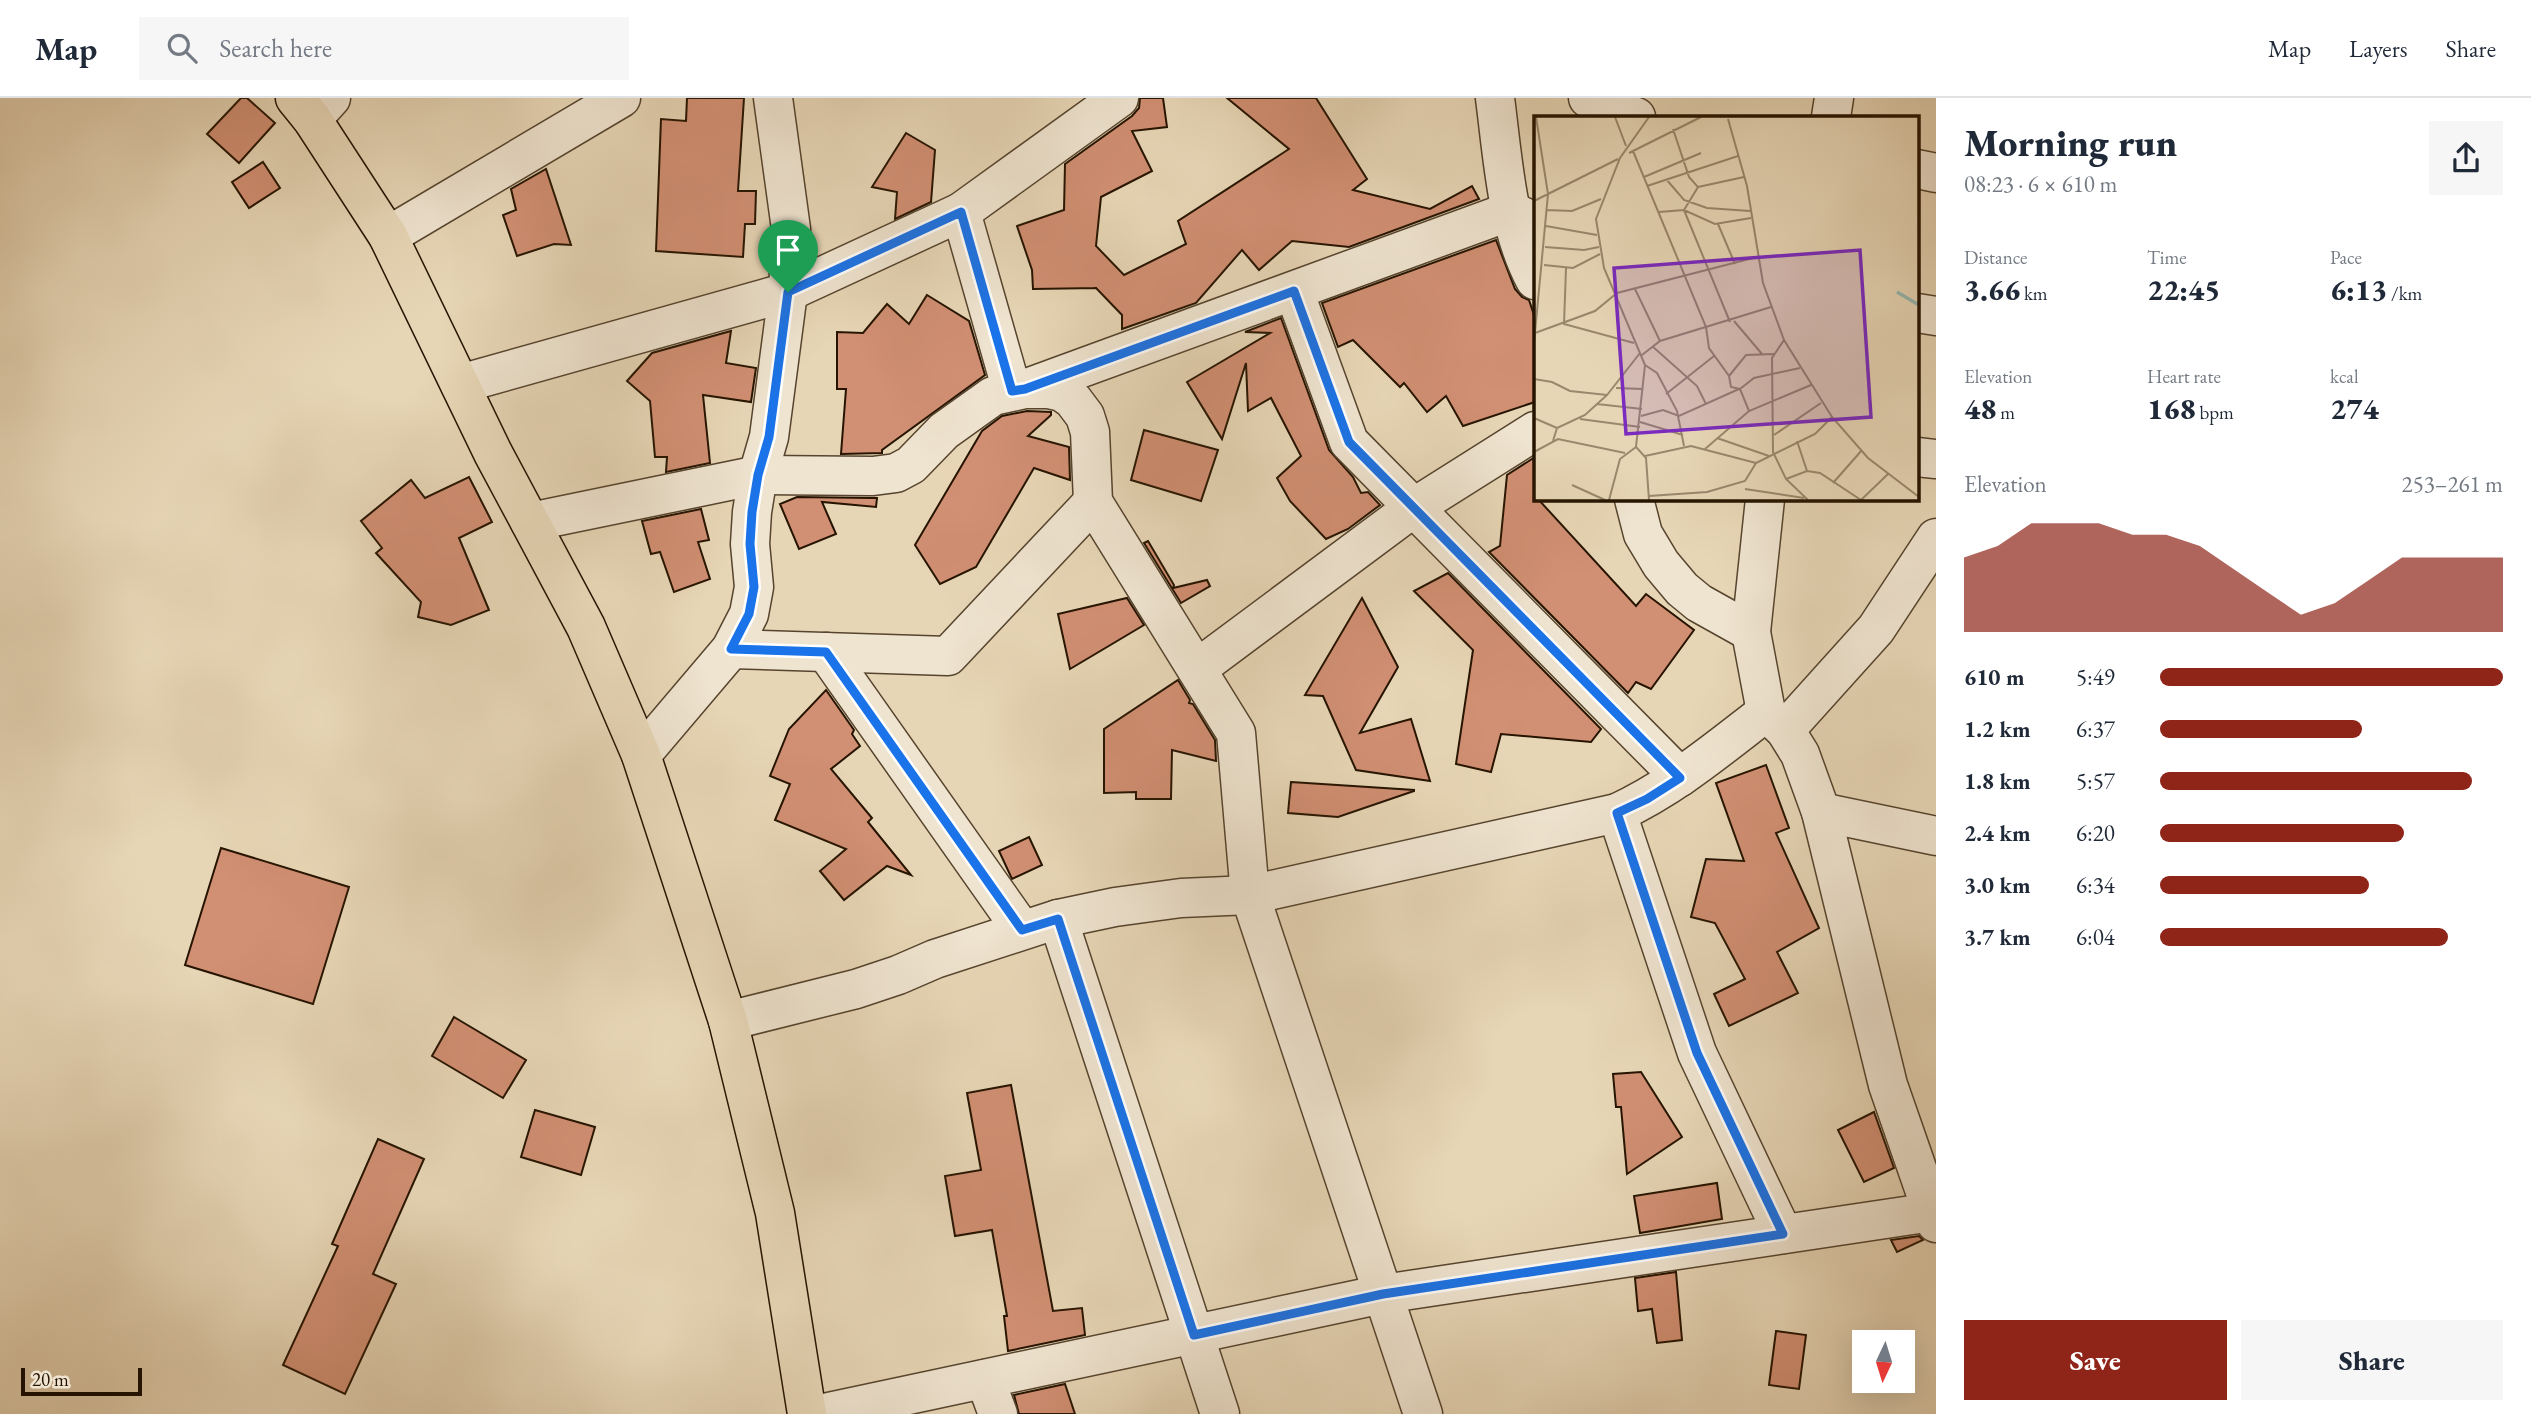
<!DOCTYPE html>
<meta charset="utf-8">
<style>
:root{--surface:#fff;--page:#f6f6f7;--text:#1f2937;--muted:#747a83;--line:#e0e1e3;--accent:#8f2418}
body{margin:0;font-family:"EB Garamond",serif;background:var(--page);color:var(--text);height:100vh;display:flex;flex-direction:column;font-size:26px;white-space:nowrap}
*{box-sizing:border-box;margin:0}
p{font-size:23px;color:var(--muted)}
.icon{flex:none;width:38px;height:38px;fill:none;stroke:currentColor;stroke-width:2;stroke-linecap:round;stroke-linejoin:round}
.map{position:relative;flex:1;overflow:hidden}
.details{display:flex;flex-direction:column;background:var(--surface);width:595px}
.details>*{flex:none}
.needle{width:46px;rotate:184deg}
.fabs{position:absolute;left:1852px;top:1232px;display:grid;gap:14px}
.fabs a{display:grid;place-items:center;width:63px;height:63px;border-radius:0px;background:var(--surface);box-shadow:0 7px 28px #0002;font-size:35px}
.scale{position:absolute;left:21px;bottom:18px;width:121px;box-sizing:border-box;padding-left:7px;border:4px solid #261400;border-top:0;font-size:19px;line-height:24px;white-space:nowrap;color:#261400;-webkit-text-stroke:5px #efe4d0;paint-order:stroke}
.pin{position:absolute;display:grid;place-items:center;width:60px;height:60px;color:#fff;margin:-72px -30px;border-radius:50% 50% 50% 0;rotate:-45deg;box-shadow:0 0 7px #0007}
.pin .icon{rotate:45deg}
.round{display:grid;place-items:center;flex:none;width:74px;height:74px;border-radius:0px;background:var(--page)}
.overview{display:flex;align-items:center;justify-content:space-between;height:119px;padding:0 28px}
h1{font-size:38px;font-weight:800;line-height:52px}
.figures{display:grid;grid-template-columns:repeat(3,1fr);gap:10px;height:119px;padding:7px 28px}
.figures div{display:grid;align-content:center}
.figures b{font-size:30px;font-weight:800}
.figures small{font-size:19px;font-weight:400}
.figures p{font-size:19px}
.chart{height:196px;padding:14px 28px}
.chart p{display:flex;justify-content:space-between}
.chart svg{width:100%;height:126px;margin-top:7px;fill:var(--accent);opacity:.7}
.action{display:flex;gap:14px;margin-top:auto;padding:14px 28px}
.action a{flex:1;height:80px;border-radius:0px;background:var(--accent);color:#fff;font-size:28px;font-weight:800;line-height:80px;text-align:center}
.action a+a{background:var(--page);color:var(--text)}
ul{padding:0 28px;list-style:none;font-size:23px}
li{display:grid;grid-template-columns:112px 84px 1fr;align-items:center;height:52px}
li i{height:18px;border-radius:9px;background:var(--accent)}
header{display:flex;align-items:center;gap:42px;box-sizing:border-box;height:98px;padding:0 35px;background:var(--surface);border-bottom:2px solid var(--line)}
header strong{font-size:33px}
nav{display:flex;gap:38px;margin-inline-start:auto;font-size:24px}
.search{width:490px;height:63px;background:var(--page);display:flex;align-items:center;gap:18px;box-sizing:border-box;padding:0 24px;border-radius:0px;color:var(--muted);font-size:26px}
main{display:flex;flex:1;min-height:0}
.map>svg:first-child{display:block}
.building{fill:#d18f73;stroke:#261400;stroke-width:2}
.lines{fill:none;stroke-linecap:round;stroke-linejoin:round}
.minor-casing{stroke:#56442e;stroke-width:41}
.highway-casing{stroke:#261400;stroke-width:41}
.minor{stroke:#efe4d0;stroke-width:38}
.highway{stroke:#e7d6b6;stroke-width:38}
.route-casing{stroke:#fff;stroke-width:14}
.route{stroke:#1a73e8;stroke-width:9}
.inset-river{fill:none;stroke:#97b9b1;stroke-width:3.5}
.inset-road{fill:none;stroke:#9a886d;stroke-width:2}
.view{fill:#7b2cbf;fill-opacity:0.15;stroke:#7b2cbf;stroke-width:3.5}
.inset-edge{fill:none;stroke:#261400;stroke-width:3.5}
</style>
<header>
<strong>Map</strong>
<div class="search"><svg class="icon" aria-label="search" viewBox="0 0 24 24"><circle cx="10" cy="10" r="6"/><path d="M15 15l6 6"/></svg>Search here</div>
<nav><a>Map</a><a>Layers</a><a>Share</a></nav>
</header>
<main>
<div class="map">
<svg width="1936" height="1316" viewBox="0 0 1936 1316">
<rect width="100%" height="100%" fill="#e7d6b6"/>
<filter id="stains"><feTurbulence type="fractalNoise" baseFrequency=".00286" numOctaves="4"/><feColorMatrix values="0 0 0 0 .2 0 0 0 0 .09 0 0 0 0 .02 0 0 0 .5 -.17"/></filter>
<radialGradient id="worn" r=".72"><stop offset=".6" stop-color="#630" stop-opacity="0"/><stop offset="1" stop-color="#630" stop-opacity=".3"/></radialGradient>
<!-- building -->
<g class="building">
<polygon points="241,0 247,0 275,25 239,65 207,36"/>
<polygon points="687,0 744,0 738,93 756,93 755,126 745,126 743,159 656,153 661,21 686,23"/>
<polygon points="1140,0 1163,0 1167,29 1132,33 1152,73 1101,99 1096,148 1124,177 1186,146 1178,123 1289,51 1227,0 1316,0 1367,81 1353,92 1430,111 1472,88 1479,101 1349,149 1292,143 1259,172 1242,152 1196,205 1122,231 1122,217 1096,190 1097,190 1033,191 1032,172 1017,128 1064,112 1065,66 1132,18 1139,10"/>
<polygon points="906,35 935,52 931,104 895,121 897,94 872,89"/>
<polygon points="263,64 280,90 249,110 232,84"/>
<polygon points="546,71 571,147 554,146 517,158 503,117 516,112 511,91"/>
<polygon points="1496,142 1515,191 1522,199 1529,202 1535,220 1535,304 1463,328 1446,298 1427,314 1404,285 1400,289 1353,242 1338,249 1322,205"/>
<polygon points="927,197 969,223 985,277 882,352 882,355 841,356 846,291 837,291 837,234 863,235 887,206 909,226"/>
<polygon points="1281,220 1329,352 1353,379 1361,395 1368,394 1380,407 1348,431 1326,441 1290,403 1277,380 1301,358 1271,300 1248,313 1246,265 1222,341 1187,284 1270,235 1245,234"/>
<polygon points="731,233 726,265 756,270 751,304 703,297 710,365 666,374 667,359 655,359 650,303 627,283 652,255"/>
<polygon points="1027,313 1051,314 1051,317 1028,338 1069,349 1070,382 1034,370 976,469 940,486 915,447 982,333 1002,318"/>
<polygon points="1144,332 1218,352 1201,403 1131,382"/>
<polygon points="1535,359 1535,401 1538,401 1636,508 1646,496 1694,532 1651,591 1636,584 1628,595 1489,454 1500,448 1507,377"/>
<polygon points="469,379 492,424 459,440 489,512 451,527 418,519 421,504 376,455 382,450 361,423 411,382 425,400"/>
<polygon points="797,399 873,400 877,400 876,409 822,404 836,436 799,451 780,406"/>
<polygon points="701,411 709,442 698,444 710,481 674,494 660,454 651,456 642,423"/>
<polygon points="1148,443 1174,487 1173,490 1207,482 1210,488 1181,505 1144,445"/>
<polygon points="1448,475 1601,631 1591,644 1501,636 1491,674 1456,666 1473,552 1414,493"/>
<polygon points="1127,500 1144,527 1070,571 1058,516"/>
<polygon points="1362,500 1398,569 1360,635 1411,621 1430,683 1356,672 1323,598 1305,597"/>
<polygon points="1178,582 1190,602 1189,605 1193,606 1215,642 1216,663 1172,652 1171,701 1136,701 1136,694 1104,695 1104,631"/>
<polygon points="826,592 854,632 852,636 860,648 831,671 872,720 868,724 911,777 887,768 844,802 820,773 846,751 775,722 790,686 770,678 789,631"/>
<polygon points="1766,667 1789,730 1776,735 1819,830 1777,854 1798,895 1729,928 1714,896 1745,881 1715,825 1691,819 1706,761 1744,763 1716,685"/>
<polygon points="1291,684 1414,692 1414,693 1338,719 1288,715"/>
<polygon points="1029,739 1042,767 1012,781 999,753"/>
<polygon points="221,750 349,789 313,906 185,867"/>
<polygon points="454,919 526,962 503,1000 432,958"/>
<polygon points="1641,974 1682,1039 1627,1076 1621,1009 1616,1009 1613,976"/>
<polygon points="1011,987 1053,1213 1082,1210 1085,1237 1008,1253 1004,1218 1007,1218 992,1132 955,1138 945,1078 981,1072 967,995"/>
<polygon points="535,1012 595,1029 581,1077 521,1059"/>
<polygon points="1874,1014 1894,1070 1864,1084 1838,1032"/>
<polygon points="378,1041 424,1061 373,1176 396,1186 345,1296 283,1267 338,1148 332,1146"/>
<polygon points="1717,1085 1722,1121 1640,1135 1634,1098"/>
<polygon points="1919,1138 1923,1142 1897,1154 1891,1142"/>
<polygon points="1676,1174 1682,1242 1657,1245 1652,1211 1638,1213 1635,1180"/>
<polygon points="1776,1233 1806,1237 1799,1291 1769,1287"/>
<polygon points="1065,1286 1075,1316 1019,1316 1014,1297"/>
</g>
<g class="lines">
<defs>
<g id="minor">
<path d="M 1495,0 C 1503,61 1506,127 1535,182"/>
<polyline points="1588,0 1636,19"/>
<polyline points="1831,19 1834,0"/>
<polyline points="312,21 331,0"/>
<polyline points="1917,71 1936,75"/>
<polyline points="961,114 1012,293"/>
<polyline points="388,138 621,0"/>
<polyline points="1294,193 1349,344 1680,679"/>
<polyline points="1917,215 1936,218"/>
<polyline points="460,286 788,194 961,114 1119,0"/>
<polyline points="1027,290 1511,113 1535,124"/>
<polyline points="1917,359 1936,361"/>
<polyline points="1634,401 1643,436 1661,466 1682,491 1699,505 1751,534"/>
<polyline points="1765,401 1751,534 1766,614 1785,632 1800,656 1821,714 1888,987 1936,1125"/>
<polyline points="530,424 758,377 873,378 896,375 911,367 944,333 993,298 1025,291 1048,291 1062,294 1073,302 1085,318 1090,334 1093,404 1236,635 1250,797 1423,1316"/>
<polyline points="731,551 948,558 1093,404"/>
<polyline points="826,554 1022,832"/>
<polyline points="1198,570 1413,410 1535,333"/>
<polyline points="1785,632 1876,531 1936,440"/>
<polyline points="641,657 731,551 749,516 754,489 750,446 752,414 758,377 769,339 788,194 791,131 773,0"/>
<polyline points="1821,714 1936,738"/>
<polyline points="1617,715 1697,955 1783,1136"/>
<polyline points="1058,821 1220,1316"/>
<path d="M 728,923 L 856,891 L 898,877 L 935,861 L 1058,821 L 1115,809 L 1181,800 L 1250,797 L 1617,715 C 1673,689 1718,651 1766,614"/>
<polyline points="985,1281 998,1316"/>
<polyline points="819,1316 1383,1196 1932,1114 1936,1111"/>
</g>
<polyline id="highway" points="295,0 312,21 388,138 493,355 586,529 641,657 728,923 775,1115 807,1316"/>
</defs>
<!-- minor casing -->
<use href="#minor" class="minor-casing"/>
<!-- highway casing -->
<use href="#highway" class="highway-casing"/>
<!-- minor -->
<use href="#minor" class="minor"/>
<!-- highway -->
<use href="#highway" class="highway"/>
</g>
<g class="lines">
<defs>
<polygon id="route" points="961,114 1012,293 1025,291 1294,193 1349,344 1680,680 1647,701 1617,715 1697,955 1783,1136 1383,1196 1194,1237 1058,821 1022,832 826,554 731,551 749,516 754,489 750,446 752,414 758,377 769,339 788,194"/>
</defs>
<!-- route casing -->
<use href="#route" class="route-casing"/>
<!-- route -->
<use href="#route" class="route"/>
</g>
<!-- overview -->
<g transform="translate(1534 18)">
<rect width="385" height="385" fill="#e7d6b6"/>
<path class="inset-river" d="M 363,176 L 385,189"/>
<path class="inset-road" d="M 81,1 L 92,30M 194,3 L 213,70 L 229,167 L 250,224 L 298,301 L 334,342 L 385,381M 139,13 L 155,61 L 164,71 L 150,94 L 196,206M 99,35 L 172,211 L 175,232 L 195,260 L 197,271 L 206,273 L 220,262 L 266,252M 95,37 L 167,1M 110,61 L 167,37M 132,63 L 150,84 L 173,92 L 216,95M 113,70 L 204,40M 164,71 L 210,61M 0,85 L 84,43M 13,94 L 38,95 L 67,83M 125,96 L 150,94 L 181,108 L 217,102M 184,108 L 201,148M 12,110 L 63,119M 11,131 L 50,134 L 65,131M 10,149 L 39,152 L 66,138M 32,152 L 30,208 L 100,227M 101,173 L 126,225M 200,205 L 228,238M 1,217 L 61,195 L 83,177 L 223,141M 250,224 L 238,242 L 239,336 L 252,363 L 274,384M 0,227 L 14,78 L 2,1M 118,230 L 163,270 L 172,288M 108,239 L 126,225 L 237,191M 111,249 L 123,257 L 143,295 L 150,330M 195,260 L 212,239 L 240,238M 0,263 L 18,266 L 36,275 L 73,279 L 106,237M 82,272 L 109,273M 206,273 L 215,295M 132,278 L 180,240M 63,288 L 108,293M 107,300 L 129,294 L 145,300 L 205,273M 0,302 L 23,312M 46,303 L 106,311M 106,306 L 149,319M 240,319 L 287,287M 183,322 L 235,340M 19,325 L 23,312 L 51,299 L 73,279M 263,325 L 273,355M 171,333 L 215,295 L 277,269M 0,336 L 24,323 L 91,337M 111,340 L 157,330 L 222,347M 252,363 L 273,355 L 286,357 L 327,384M 299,367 L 328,334M 38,369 L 71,384M 211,373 L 270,382M 115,380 L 173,376 L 211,365 L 222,347 L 281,318 L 298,301M 75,384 L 86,343 L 102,331M 115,384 L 112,342 L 102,331 L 111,249 L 70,152 L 62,103 L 86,42 L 115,1M 327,384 L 354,358"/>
<path class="view" d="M 326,134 L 337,301 L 92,318 L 80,152 Z"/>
<rect width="385" height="385" class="inset-edge"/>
</g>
<rect width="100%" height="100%" filter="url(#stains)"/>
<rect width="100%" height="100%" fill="url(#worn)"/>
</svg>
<div class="fabs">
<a><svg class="needle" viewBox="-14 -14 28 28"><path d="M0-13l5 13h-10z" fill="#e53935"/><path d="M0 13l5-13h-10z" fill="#747a83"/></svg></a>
</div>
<div class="scale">20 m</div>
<div class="pin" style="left:788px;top:194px;background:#1e9e55"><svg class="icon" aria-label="arrive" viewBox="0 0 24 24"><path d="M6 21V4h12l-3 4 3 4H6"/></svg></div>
</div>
<section class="details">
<div class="overview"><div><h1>Morning run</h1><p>08:23 · 6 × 610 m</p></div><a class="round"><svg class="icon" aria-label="share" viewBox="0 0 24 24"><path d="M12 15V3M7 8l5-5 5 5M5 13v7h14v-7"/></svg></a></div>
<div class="figures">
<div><p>Distance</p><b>3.66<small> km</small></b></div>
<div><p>Time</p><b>22:45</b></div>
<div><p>Pace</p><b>6:13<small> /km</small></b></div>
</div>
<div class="figures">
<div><p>Elevation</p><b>48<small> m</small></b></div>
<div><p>Heart rate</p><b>168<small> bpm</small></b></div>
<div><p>kcal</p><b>274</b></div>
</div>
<div class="chart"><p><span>Elevation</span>253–261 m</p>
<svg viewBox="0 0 160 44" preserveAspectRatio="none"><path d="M0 44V18L10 14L20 6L30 6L40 6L50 10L60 10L70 14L80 22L90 30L100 38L110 34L120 26L130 18L140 18L150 18L160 18V44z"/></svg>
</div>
<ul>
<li><b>610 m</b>5:49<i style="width:100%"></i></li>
<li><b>1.2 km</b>6:37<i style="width:59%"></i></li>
<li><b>1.8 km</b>5:57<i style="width:91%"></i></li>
<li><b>2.4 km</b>6:20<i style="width:71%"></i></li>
<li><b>3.0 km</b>6:34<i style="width:61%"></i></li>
<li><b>3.7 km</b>6:04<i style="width:84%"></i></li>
</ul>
<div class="action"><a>Save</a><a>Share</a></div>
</section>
</main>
